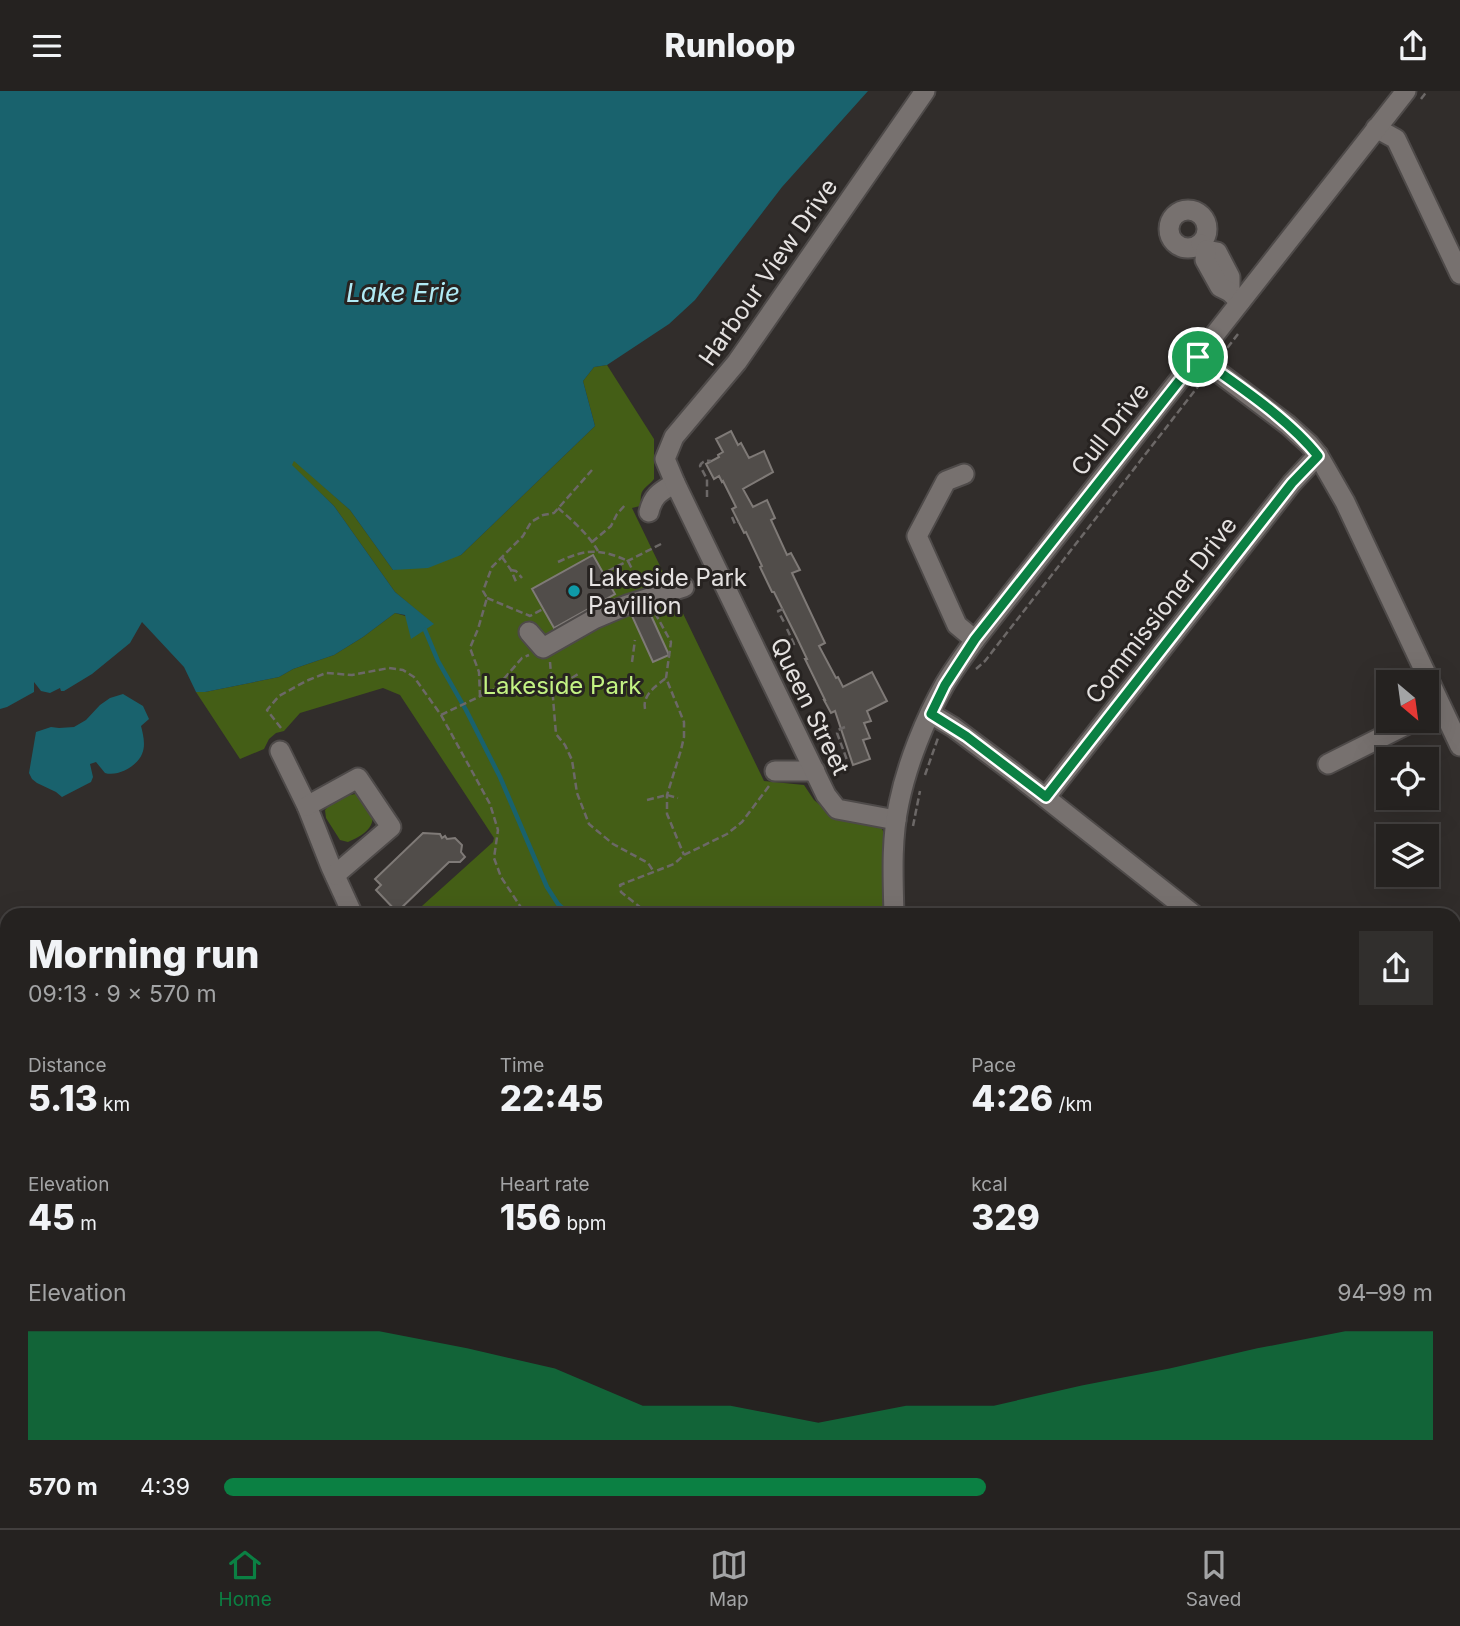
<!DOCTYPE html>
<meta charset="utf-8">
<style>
:root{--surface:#252220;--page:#312f2d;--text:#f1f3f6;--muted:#a3a4a5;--line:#423f3e;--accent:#0b8043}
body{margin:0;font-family:Inter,sans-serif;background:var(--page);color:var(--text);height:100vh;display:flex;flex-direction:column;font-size:26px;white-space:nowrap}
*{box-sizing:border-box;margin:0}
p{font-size:23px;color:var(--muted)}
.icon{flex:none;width:38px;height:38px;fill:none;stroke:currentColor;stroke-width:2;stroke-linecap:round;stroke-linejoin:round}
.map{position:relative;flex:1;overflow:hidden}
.panel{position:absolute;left:0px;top:817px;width:1461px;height:621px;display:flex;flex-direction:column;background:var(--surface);border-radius:21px 21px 0 0;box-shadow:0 7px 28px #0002,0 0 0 2px var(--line)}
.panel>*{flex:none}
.needle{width:46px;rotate:151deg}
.buttons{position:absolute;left:1376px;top:579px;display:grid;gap:14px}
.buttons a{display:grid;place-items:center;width:63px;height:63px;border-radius:0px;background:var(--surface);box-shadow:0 7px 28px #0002,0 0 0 2px var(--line);font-size:35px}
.pin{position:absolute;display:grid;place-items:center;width:60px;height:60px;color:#fff;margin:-30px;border:4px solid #fff;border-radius:50%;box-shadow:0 2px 7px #0007}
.round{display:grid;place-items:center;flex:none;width:74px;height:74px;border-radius:0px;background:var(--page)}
.headline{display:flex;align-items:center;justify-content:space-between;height:119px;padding:0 28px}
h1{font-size:38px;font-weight:800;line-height:52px}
.figures{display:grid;grid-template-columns:repeat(3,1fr);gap:10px;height:119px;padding:7px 28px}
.figures div{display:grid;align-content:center}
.figures b{font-size:35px;font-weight:800}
.figures small{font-size:19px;font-weight:400}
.figures p{font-size:19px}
.chart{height:196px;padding:14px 28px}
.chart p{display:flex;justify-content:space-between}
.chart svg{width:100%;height:126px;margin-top:7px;fill:var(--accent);opacity:.7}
ul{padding:0 28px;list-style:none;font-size:23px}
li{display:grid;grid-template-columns:112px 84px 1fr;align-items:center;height:52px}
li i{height:18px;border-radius:9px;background:var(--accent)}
header{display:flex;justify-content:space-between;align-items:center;height:91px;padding:0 28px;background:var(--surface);font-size:32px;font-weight:800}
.tab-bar{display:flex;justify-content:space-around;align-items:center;height:98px;border-top:2px solid var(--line);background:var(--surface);font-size:19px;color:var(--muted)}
.tab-bar a{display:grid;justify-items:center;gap:4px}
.tab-bar .current{color:var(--accent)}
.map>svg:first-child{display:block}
.green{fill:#445e16}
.forest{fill:#415f00}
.water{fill:#19626d}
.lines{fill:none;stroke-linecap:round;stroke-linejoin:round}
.stream{stroke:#19626d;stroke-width:4.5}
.building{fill:#514d4a;stroke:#7f7a77;stroke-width:2}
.minor-casing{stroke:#4e4a49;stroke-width:23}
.path{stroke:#6c6867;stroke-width:2.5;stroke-dasharray:7 3.5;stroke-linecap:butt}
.minor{stroke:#77716f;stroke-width:19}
.route-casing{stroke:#fff;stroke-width:14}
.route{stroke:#0b8043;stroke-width:9}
.culture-dot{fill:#0f9aa8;stroke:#272321;stroke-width:2.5}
.labels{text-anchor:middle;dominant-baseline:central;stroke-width:6;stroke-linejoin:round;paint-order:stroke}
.street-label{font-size:24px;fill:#e5e2e1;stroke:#272321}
.poi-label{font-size:24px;fill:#e5e2e1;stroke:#272321;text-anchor:start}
.park-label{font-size:24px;fill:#c3f283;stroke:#272321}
.water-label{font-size:26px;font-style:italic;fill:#b1eaf4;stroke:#272321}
</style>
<header><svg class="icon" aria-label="menu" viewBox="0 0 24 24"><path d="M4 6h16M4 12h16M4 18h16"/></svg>Runloop<svg class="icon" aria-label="share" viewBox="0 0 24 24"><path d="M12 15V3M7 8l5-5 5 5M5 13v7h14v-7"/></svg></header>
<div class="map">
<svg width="1460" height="1437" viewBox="0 0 1460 1437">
<rect width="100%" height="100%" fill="#312d2b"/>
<!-- green -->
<g class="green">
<path d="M 607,274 L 654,348 L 654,388 C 646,398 639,397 641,413 L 640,415 L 632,417 L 764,690 L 804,694 L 814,709 L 827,720 L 876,734 L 882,738 L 885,744 L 884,824 L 412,824 L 493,751 L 494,747 L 400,604 L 383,597 L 300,622 L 284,640 L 276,642 L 269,648 L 264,658 L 240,668 L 196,601 L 205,601 L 279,586 L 293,578 L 334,564 L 363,546 L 395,522 L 433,533 L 395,501 L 334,415 L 291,374 L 294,369 L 350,419 L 393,479 L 461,464 L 595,335 L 583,290 L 594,276 Z"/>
<path d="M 355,703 C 362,707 366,711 370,719 C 379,735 362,745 348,751 L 340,749 L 326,727 L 325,719 C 333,710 342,705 355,703 Z"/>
</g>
<!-- forest -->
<polygon class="forest" points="1454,1093 1460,1095 1460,1329 1454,1324"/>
<!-- water -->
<g class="water">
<polygon points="0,0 868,0 782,96 695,209 669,233 607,274 594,276 583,290 595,335 461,464 428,477 393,479 350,419 294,370 292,374 334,415 395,501 434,533 411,548 405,524 395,522 363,546 334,564 293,578 279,586 205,601 196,601 184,576 142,531 130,552 92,583 64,600 61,600 60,597 50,602 41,600 34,591 34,601 7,616 0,618"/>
<path d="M 123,603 L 143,615 L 149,628 L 141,635 C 143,643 146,654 142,663 C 137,675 118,686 105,682 L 96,671 L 90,673 L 93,686 L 91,691 L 62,706 L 56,701 L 37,692 L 32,688 L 29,682 L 36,641 L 51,636 L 59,637 L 74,636 L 86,629 L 100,614 L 110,607 Z"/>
</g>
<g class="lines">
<!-- stream -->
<g class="stream">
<polyline points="425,539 438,570 466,619 500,686 547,796 558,813 570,824"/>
<polyline points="731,824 743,822 758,824"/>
<polyline points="1454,1266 1460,1270"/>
</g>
</g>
<!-- building -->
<g class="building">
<polygon points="731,340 738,354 741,352 749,367 764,360 773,381 743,398 753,416 767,409 775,427 771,429 787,464 791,462 800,479 792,482 825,552 819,555 836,587 838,586 843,596 872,581 887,610 867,620 871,630 864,632 870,647 863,649 870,668 853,674 835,620 831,622 824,609 825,609 805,568 807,568 797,547 774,501 772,501 760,476 762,475 746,441 744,442 732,418 736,416 723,390 722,391 719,385 714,388 706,373 719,366 718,364 723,361 716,348"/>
<polygon points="593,464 615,503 554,537 532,498"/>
<polygon points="649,520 669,564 653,571 632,525"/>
<polygon points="423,742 440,743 442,747 445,745 447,748 455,747 462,754 461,761 465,766 460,771 449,771 397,821 376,799 381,794 375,788"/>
</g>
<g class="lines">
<defs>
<g id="minor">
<polyline points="1376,37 1396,48 1460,183"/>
<circle cx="1188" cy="138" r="19"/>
<polyline points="1201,153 1206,159 1217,161 1230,186 1230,201"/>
<polyline points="1206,159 1205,169 1220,196 1230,201 1240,211"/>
<polyline points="1198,266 1288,334 1309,353 1318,364 1345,411 1460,655"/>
<polyline points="964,383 946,390 917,445 957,534 975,549"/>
<path d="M 649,421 C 653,404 660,401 675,392"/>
<polyline points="529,541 543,557 594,528 627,514 684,496"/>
<polyline points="931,623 953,636 1013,681 1194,824"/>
<polyline points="280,660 307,715 331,776 353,824"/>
<polyline points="1328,673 1414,630"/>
<polyline points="775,680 815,680"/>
<polyline points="1046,706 1292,392 1318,364"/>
<polyline points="307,715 358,687 391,736 335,784"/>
<polyline points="896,729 837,718 826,704 675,392 665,368 674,346 737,271 925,0"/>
<path d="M 894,824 C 893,787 891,749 899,712 C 907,673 925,628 945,593 C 954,578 965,563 975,549 L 1406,0"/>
<polyline points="1454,878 1460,875"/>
<polyline points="0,1141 7,1148"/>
<polyline points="0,1164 7,1163"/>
<polyline points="0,1223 7,1217"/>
<polyline points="0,1331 7,1346"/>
<polyline points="47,1432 50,1437"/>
<polyline points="646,1432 649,1437"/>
<polyline points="1160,1432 1163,1437"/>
<polyline points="294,1437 302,1432"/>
<polyline points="1049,1437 1061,1432"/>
</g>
</defs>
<!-- minor casing -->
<use href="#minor" class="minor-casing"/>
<!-- path -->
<g class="path">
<polyline points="1421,8 1427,0"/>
<polyline points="1221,265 1238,243"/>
<path d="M 707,406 L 707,388 L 700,375 C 702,370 707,369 711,370"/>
<path d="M 558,417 C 573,430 588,443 598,460"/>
<polyline points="732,426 735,433 739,431"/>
<polyline points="592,451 611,435 617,423 626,413"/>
<polyline points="502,466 511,479 517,493"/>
<path d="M 558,471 C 585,458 600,457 628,470 L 640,494"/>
<polyline points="511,479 516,480 522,487"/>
<polyline points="608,480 663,452"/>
<polyline points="487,507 530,525 543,518"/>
<polyline points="783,518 778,520 785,533"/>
<polyline points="655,522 671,551 666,587 684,631 684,646 681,659 667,704 667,723 684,764"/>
<polyline points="787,538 794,553 798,550"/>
<polyline points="550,571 556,643 565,654 572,669 577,702 589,733 613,753 648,772 654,781"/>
<polyline points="632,571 635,549"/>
<polyline points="976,578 985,570 1203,289"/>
<polyline points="552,593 563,592 580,582"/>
<polyline points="480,606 479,581 470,557 478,538 487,507 483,500 492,476 523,445 531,431 543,424 554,422 592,379"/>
<path d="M 645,618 C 642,604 656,595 666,587"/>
<polyline points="441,624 495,598 522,567 529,564"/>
<polyline points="845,636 838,639 837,642 847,669"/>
<polyline points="281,637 267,619 279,605 306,590 326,582 352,584 389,577 403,579 414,586 441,624 490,713 498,739 494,767 501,786 526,824"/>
<polyline points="925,684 938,647"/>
<polyline points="647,709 667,704 678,707"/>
<polyline points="913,735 920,700"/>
<polyline points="650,824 621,801 620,794 674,773 684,764 727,743 742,731 769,695"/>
</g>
<!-- minor -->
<use href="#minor" class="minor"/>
</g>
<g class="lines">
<defs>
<path id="route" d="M 1198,266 C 1237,294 1289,328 1318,365 L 1292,392 L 1046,706 L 966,645 L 931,623 L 945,594 L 975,548 Z"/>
</defs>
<!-- route casing -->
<use href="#route" class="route-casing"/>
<!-- route -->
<use href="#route" class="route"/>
</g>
<!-- markers -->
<circle class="culture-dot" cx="574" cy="500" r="7"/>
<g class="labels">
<!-- street labels -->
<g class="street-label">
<text transform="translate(768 181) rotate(-55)">Harbour View Drive</text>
<text transform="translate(1110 338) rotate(-52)">Cull Drive</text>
<text transform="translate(1161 519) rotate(-52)">Commissioner Drive</text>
<text transform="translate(810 615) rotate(64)">Queen Street</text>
</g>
<!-- poi labels -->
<g class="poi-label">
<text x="588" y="486">Lakeside Park<tspan x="588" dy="28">Pavillion</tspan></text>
</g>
<!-- park labels -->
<g class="park-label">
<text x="562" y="594">Lakeside Park</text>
</g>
<!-- water labels -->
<g class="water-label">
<text x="403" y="201">Lake Erie</text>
</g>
</g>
</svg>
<div class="buttons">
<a><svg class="needle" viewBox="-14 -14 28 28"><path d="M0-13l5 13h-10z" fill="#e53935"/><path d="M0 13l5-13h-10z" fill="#a3a4a5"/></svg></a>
<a><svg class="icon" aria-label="locate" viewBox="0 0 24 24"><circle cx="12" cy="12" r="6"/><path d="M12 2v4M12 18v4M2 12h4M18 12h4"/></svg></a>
<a><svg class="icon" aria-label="layers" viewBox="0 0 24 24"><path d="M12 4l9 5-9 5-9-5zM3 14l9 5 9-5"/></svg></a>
</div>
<div class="pin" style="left:1198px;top:266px;background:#1e9e55"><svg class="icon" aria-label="arrive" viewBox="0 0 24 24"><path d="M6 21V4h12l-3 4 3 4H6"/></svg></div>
<section class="panel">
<div class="headline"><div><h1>Morning run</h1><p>09:13 · 9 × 570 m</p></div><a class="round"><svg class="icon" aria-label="share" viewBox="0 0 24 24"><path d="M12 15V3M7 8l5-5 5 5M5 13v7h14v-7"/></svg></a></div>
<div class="figures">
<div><p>Distance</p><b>5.13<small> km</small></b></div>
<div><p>Time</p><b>22:45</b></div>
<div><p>Pace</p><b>4:26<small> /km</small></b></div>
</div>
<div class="figures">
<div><p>Elevation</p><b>45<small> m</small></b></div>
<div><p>Heart rate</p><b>156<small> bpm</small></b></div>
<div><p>kcal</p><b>329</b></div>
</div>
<div class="chart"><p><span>Elevation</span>94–99 m</p>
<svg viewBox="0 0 160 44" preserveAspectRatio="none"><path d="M0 44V6L10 6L20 6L30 6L40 6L50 12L60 19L70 32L80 32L90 38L100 32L110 32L120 25L130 19L140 12L150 6L160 6V44z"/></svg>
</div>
<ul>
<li><b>570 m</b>4:39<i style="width:63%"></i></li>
</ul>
</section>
</div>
<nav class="tab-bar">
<a class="current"><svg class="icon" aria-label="home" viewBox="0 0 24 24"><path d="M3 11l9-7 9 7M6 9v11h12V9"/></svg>Home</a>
<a><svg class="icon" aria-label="map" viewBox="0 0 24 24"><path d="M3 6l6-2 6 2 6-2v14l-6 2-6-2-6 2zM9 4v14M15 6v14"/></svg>Map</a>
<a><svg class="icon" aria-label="saved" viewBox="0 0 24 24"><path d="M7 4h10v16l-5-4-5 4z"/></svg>Saved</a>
</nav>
